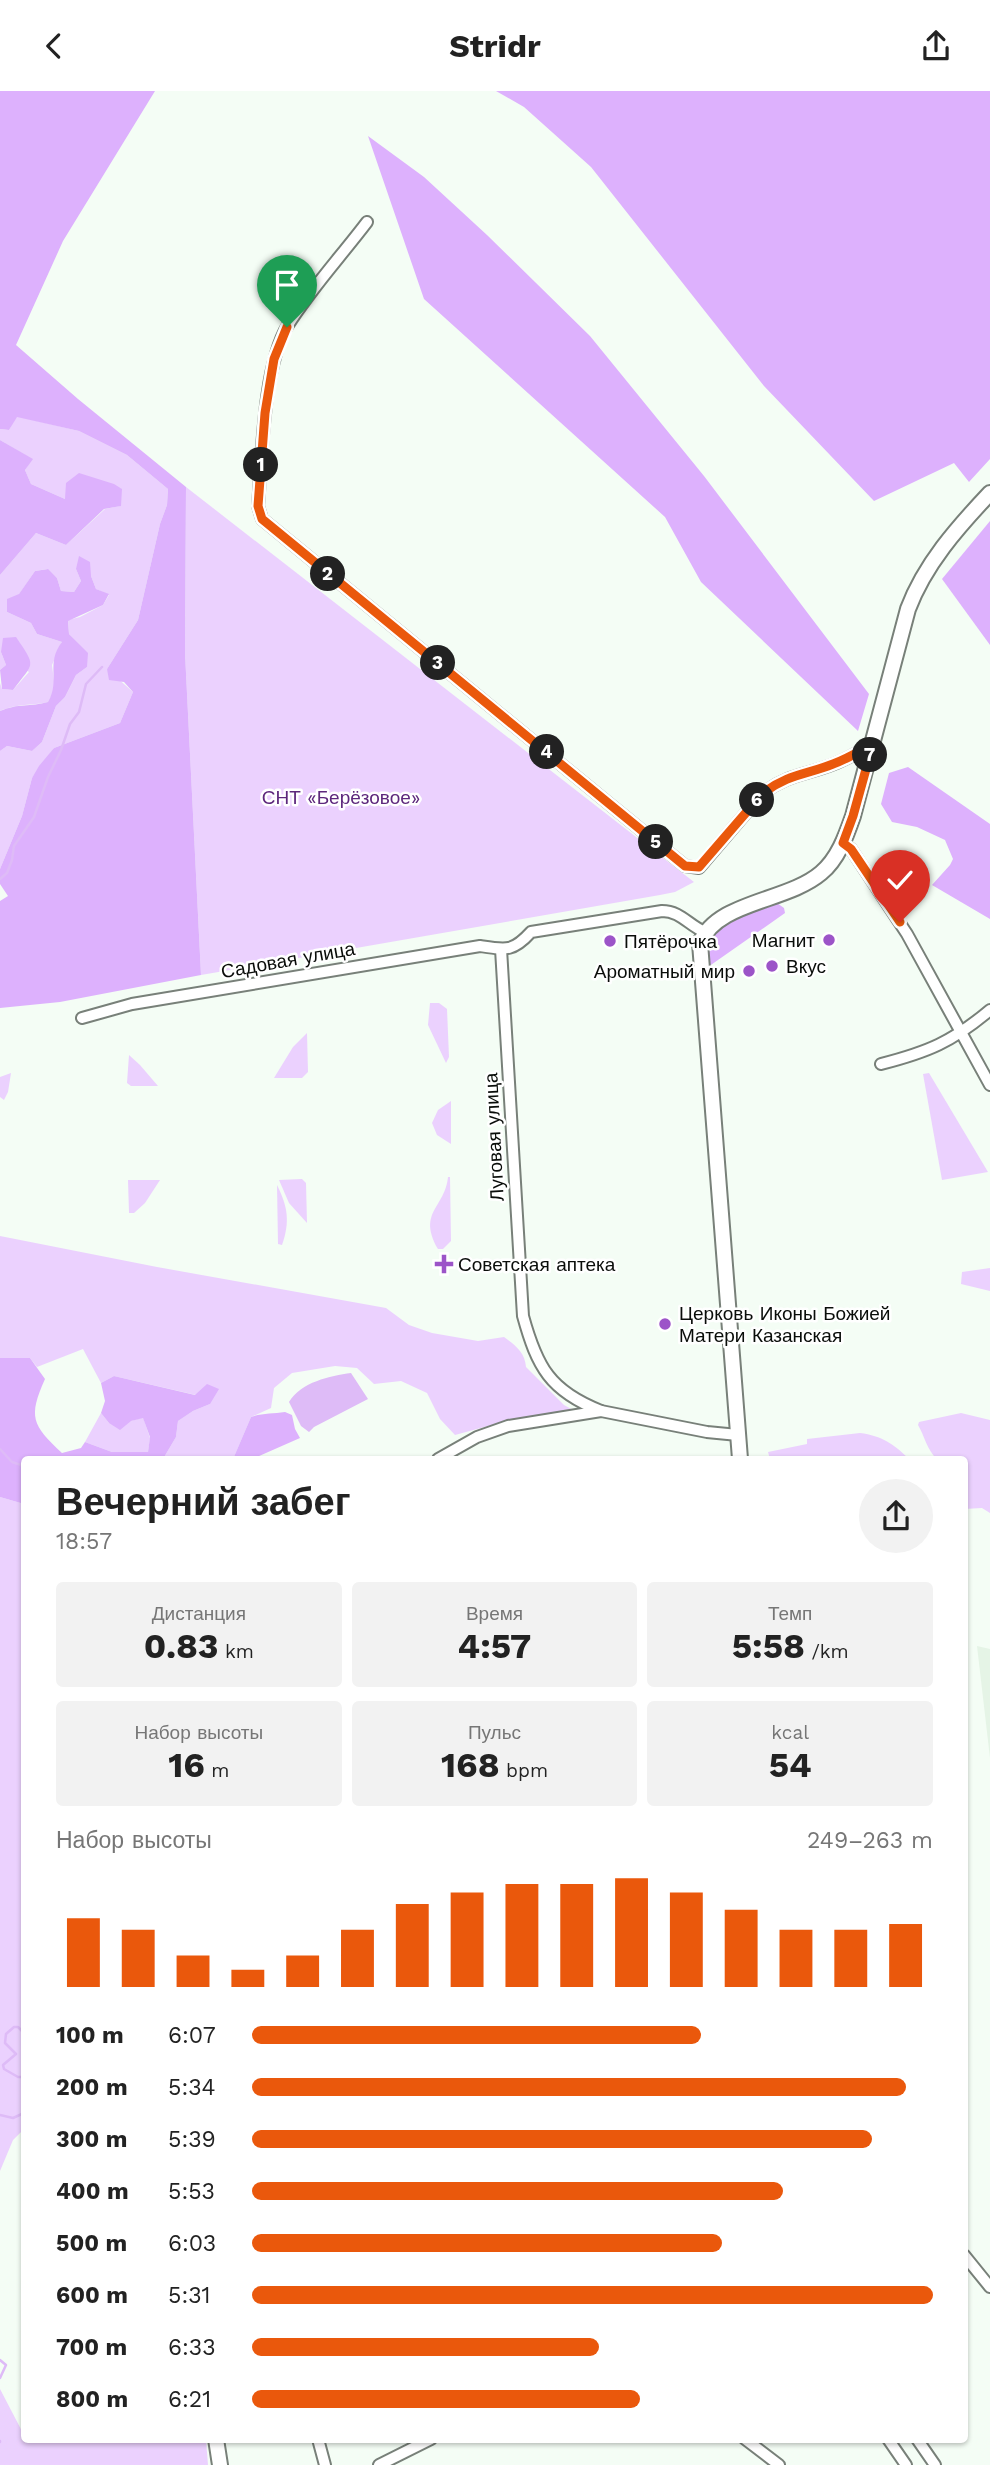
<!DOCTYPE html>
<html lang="ru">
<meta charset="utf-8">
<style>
:root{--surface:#fff;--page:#f2f2f2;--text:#222;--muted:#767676;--accent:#ea580c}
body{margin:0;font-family:"Work Sans",sans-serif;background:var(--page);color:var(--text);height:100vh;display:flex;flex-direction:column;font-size:26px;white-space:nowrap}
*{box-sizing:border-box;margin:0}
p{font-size:23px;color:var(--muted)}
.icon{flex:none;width:38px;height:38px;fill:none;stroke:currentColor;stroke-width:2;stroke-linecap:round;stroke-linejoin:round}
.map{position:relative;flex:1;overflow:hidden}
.drawer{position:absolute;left:21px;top:1365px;width:947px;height:987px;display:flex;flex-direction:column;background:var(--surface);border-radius:7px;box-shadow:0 2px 5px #0004}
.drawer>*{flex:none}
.pin{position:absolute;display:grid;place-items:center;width:60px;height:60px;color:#fff;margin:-72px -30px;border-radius:50% 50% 50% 0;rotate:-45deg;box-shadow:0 0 7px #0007}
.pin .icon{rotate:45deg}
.km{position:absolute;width:35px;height:35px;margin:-18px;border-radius:50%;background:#222;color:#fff;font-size:19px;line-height:35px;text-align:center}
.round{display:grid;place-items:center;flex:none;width:74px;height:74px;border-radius:37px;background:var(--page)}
.overview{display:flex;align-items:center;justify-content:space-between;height:119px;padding:0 35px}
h1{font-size:38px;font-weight:700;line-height:52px}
.stats{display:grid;grid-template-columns:repeat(3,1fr);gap:10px;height:119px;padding:7px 35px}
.stats div{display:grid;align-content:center;border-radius:7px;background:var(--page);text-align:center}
.stats b{font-size:35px;font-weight:700}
.stats small{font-size:19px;font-weight:400}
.stats p{font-size:19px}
.chart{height:196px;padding:14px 35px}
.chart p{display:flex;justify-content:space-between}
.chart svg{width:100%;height:126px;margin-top:7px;stroke:var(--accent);stroke-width:6}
ul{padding:0 35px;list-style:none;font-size:23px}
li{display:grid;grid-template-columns:112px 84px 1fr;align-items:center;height:52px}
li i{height:18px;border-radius:9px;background:var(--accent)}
header{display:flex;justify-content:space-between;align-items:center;height:91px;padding:0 35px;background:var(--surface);font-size:32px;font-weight:700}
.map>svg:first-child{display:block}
.built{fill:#e5f4e6}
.green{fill:#ebd1fe}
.forest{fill:#ddb1fd}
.water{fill:#debbf7}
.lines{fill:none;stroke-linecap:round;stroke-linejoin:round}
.stream{stroke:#debbf7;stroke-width:2.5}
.minor-casing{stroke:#788079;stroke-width:14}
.tertiary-casing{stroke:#788079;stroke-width:18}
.minor{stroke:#fff;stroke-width:10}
.tertiary{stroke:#fff;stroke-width:14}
.route-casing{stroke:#fff;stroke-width:14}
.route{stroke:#ea580c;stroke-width:9}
.poi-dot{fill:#9c54c8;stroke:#fff;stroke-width:2.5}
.labels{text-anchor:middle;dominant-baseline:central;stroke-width:5;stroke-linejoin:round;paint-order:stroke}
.park-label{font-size:19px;fill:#5d277c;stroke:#fff}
.poi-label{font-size:19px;fill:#0a0d0a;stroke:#fff;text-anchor:start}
.street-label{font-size:19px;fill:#0a0d0a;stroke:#fff}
</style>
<header><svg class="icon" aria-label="back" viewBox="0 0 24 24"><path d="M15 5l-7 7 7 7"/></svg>Stridr<svg class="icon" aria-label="share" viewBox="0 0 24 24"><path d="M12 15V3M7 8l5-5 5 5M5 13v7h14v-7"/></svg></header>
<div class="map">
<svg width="990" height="2374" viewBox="0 0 990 2374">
<rect width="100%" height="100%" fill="#f4fdf5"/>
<!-- built -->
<polygon class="built" points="977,1555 990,1558 990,1667"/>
<!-- green -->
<g class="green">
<path d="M 16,325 L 79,340 L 127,364 L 168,398 L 167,414 L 160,433 L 138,529 L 107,578 L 133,601 L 120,632 L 54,657 L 32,687 L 22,725 L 0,778 L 0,660 L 7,655 L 32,660 L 42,651 L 56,615 L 65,606 L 76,584 L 87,576 L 87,562 L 69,543 L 68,529 L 80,526 L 103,514 L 109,504 L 96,498 L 91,485 L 76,478 L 81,490 L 74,501 L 61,500 L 57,487 L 47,478 L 35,480 L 7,521 L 31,532 L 37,543 L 62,551 L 52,574 L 55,598 L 48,611 C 30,615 19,612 0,620 L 0,592 L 2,598 L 13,599 L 29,581 L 1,561 L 6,574 L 0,579 L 0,484 L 36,442 L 66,454 L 105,418 L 120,415 L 121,397 L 65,408 L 31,393 L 25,379 L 32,368 L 0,349 L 0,338 L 9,339 Z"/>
<polygon points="186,396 694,791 675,801 660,804 201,884 185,562"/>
<polygon points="430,912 439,912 447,918 449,966 446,972 428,934"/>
<polygon points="307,942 308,981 302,987 274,987 293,956"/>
<polygon points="129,964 140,974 158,995 131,995 127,992"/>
<polygon points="11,982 8,1001 4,1009 0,1006 0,986"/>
<polygon points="929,982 988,1081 942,1089 923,983"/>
<polygon points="451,1010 451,1053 437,1044 432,1032 438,1019"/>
<path d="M 448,1086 L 450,1086 L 451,1150 L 443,1158 L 438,1158 C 417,1121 445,1117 448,1086 Z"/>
<polygon points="302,1088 306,1092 307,1132 289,1112 279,1089"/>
<polygon points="128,1089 160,1089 145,1112 134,1122 129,1122"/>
<path d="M 277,1094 C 288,1116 290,1131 282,1154 L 278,1153 Z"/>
<path d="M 0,1145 L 157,1176 L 386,1217 L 409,1234 L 432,1242 L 478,1250 L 504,1246 C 515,1254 525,1261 526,1276 L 564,1314 L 575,1320 L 514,1328 L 455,1344 L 440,1328 L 427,1302 L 401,1290 L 374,1293 L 357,1277 L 335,1275 L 292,1282 L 274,1297 L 271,1317 L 251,1326 L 233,1368 L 163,1368 L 176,1346 L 178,1330 L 193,1320 L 210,1313 L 196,1304 L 114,1285 L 101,1292 L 83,1258 L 37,1276 L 30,1267 L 0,1267 Z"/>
<polygon points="990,1177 990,1200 961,1193 962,1181"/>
<polygon points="101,1322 109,1332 131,1330 143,1326 150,1347 148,1361 112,1361 85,1351"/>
<path d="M 961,1322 L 990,1329 L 990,1422 L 982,1417 L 964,1418 L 964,1368 L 937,1368 C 927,1359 925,1346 918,1334 L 919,1331 Z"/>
<path d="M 860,1342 C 882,1345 894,1353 909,1368 L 770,1368 L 768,1361 L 807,1353 L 807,1348 Z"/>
<polygon points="0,1406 24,1413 24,2038 13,2049 0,2080"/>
<polygon points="0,2298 24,2344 24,2348 29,2352 43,2348 206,2349 208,2374 0,2374"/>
</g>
<!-- forest -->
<g class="forest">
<polygon points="0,0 155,0 63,150 16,254 78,308 186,396 185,562 201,884 60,911 0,917 0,810 8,805 0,793 0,778 22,725 32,687 39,675 54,657 120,632 133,601 124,591 109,589 107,578 138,529 160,433 167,414 168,398 127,364 79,340 17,326 9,339 0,338"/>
<polygon points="496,0 990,0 990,368 969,391 954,372 874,410 764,295 591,76 524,16"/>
<polygon points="368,45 424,86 487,144 590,245 704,385 869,603 858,640 701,491 665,426 424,208"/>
<polygon points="0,349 33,368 25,379 31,393 65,408 66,392 79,382 114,393 122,398 121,415 104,418 66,454 36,442 0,484"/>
<polygon points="990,430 990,554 942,488"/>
<path d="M 79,465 L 90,471 L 91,485 L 96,498 L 109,503 L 103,514 L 68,530 L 69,543 L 88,562 L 87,576 L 76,584 L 65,606 L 56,615 L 42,651 L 32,660 L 7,655 L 0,660 L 0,620 C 19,612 30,616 48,611 C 61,589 45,573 62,551 L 37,543 L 31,532 L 7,521 L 7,508 L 19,503 L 35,480 L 48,478 L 57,487 L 61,500 L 74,501 L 81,490 L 76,478 Z"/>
<path d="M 16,546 C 37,577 34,571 13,599 L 2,598 L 0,579 L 6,574 L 1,561 L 3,547 Z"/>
<polygon points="908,676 990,733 990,828 932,794 950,774 953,768 945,749 917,736 892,731 881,713 889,682"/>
<polygon points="777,812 784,817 785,822 708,876 707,863 714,856 711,846 727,829"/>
<path d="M 0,1267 L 30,1267 L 45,1288 C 28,1326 32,1334 62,1362 L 81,1357 L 85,1351 L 112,1361 L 148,1361 L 150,1346 L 143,1327 L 131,1330 L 120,1339 L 109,1332 L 101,1322 L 105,1310 L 101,1292 L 114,1285 L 195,1304 L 207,1293 L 219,1298 L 210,1313 L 193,1320 L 178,1330 L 176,1346 L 163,1368 L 24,1368 L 24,1413 L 0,1406 Z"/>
<path d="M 285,1321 L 292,1324 L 295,1338 L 300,1347 L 252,1368 L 233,1368 L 251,1326 C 262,1322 273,1323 285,1321 Z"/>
</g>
<!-- water -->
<path class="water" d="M 351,1282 L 368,1308 L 314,1336 L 309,1341 L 301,1335 L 289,1311 C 301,1291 330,1285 351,1282 Z"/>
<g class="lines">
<!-- stream -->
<g class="stream">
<polyline points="0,788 7,782 12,769 14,755 34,726 48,686 61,659 70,633 79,621 86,593 102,576"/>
<polyline points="0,1358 12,1371 24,1375"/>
<polyline points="24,1942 18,1936 14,1936 6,1943 5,1952 16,1963 3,1974 4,1978 18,1986 24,1986"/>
<polyline points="0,2024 13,2027 24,2022"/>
<polyline points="0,2269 6,2274 0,2287"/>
<polyline points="0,2350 0,2351"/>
</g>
<defs>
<g id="minor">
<path d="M 367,131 C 342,164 310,199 288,234 C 263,275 262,366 258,415 L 262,428 L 685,775 L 699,777 L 763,702 C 789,683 806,684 834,673 C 847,668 860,660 873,653"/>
<polyline points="843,752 851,758 907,843 990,994"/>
<path d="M 501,858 L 523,1225 C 537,1276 550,1300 601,1320"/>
<path d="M 82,927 L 132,913 L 480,855 C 506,859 513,861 531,841 L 662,820 C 681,820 689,835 705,841"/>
<path d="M 881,973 C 928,961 952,951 990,919"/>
<polyline points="438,1368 477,1346 508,1335 601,1320 707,1341 738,1344"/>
<polyline points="964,2164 990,2196"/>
<polyline points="318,2348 325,2374"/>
<polyline points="745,2348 779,2374"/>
<polyline points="888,2348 906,2374"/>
<polyline points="917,2348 935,2374"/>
<polyline points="379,2374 431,2348"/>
</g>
<g id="tertiary">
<path d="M 740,1368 L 700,852 C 717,810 787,811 821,782 C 838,768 846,745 853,725 L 908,518 C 925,473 957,437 990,402"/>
<polyline points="216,2348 220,2374"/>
</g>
</defs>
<!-- minor casing -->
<use href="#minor" class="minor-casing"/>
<!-- tertiary casing -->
<use href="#tertiary" class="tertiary-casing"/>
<!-- minor -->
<use href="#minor" class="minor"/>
<!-- tertiary -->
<use href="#tertiary" class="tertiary"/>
</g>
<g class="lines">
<defs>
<path id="route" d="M 287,236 L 274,268 L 265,322 L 258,415 L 262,428 L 685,775 L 699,776 L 763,702 C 789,683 805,684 833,673 C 847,668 860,660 873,653 L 853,725 L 843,752 L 851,758 L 900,831"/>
</defs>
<!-- route casing -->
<use href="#route" class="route-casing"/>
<!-- route -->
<use href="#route" class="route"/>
</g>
<!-- markers -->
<g class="poi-dot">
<circle cx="829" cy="849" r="7"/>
<circle cx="610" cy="850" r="7"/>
<circle cx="772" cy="875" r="7"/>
<circle cx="749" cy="880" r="7"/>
<path d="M440.5 1162.5h7v7h7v7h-7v7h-7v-7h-7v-7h7z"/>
<circle cx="665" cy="1233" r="7"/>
</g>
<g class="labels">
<!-- park labels -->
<g class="park-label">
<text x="341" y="706">СНТ «Берёзовое»</text>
</g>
<!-- poi labels -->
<g class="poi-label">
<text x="815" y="849" text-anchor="end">Магнит</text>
<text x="624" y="850">Пятёрочка</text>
<text x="786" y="875">Вкус</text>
<text x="735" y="880" text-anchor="end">Ароматный мир</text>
<text x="458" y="1173">Советская аптека</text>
<text x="679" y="1222">Церковь Иконы Божией<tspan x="679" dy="22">Матери Казанская</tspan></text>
</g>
<!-- street labels -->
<g class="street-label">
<text transform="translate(288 869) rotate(-10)">Садовая улица</text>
<text transform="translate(494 1046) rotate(-93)">Луговая улица</text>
</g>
</g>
</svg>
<div class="pin" style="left:287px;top:236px;background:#1e9e55"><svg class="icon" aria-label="arrive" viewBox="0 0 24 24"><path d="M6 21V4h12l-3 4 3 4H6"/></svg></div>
<div class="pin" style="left:900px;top:831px;background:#d93025"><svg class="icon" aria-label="check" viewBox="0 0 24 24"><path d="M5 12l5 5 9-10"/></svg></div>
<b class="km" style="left:261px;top:374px">1</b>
<b class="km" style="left:328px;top:483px">2</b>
<b class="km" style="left:438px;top:572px">3</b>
<b class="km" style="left:547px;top:661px">4</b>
<b class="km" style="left:656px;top:751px">5</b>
<b class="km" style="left:757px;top:709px">6</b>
<b class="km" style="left:870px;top:664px">7</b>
<section class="drawer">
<div class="overview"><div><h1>Вечерний забег</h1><p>18:57</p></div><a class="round"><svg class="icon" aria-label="share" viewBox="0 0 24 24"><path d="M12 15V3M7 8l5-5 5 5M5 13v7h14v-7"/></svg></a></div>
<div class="stats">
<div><p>Дистанция</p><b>0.83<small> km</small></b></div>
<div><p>Время</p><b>4:57</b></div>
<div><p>Темп</p><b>5:58<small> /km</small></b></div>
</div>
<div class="stats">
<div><p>Набор высоты</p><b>16<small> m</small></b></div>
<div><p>Пульс</p><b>168<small> bpm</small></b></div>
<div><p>kcal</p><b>54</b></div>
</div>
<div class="chart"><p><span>Набор высоты</span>249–263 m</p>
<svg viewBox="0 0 160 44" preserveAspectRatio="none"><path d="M5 44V20M15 44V24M25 44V33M35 44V38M45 44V33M55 44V24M65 44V15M75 44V11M85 44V8M95 44V8M105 44V6M115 44V11M125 44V17M135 44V24M145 44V24M155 44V22"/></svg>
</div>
<ul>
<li><b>100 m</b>6:07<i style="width:66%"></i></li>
<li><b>200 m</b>5:34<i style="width:96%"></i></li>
<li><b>300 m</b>5:39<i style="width:91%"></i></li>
<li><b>400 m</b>5:53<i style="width:78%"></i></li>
<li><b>500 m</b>6:03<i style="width:69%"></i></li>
<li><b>600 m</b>5:31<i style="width:100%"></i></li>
<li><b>700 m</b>6:33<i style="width:51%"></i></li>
<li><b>800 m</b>6:21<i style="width:57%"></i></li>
</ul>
</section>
</div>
